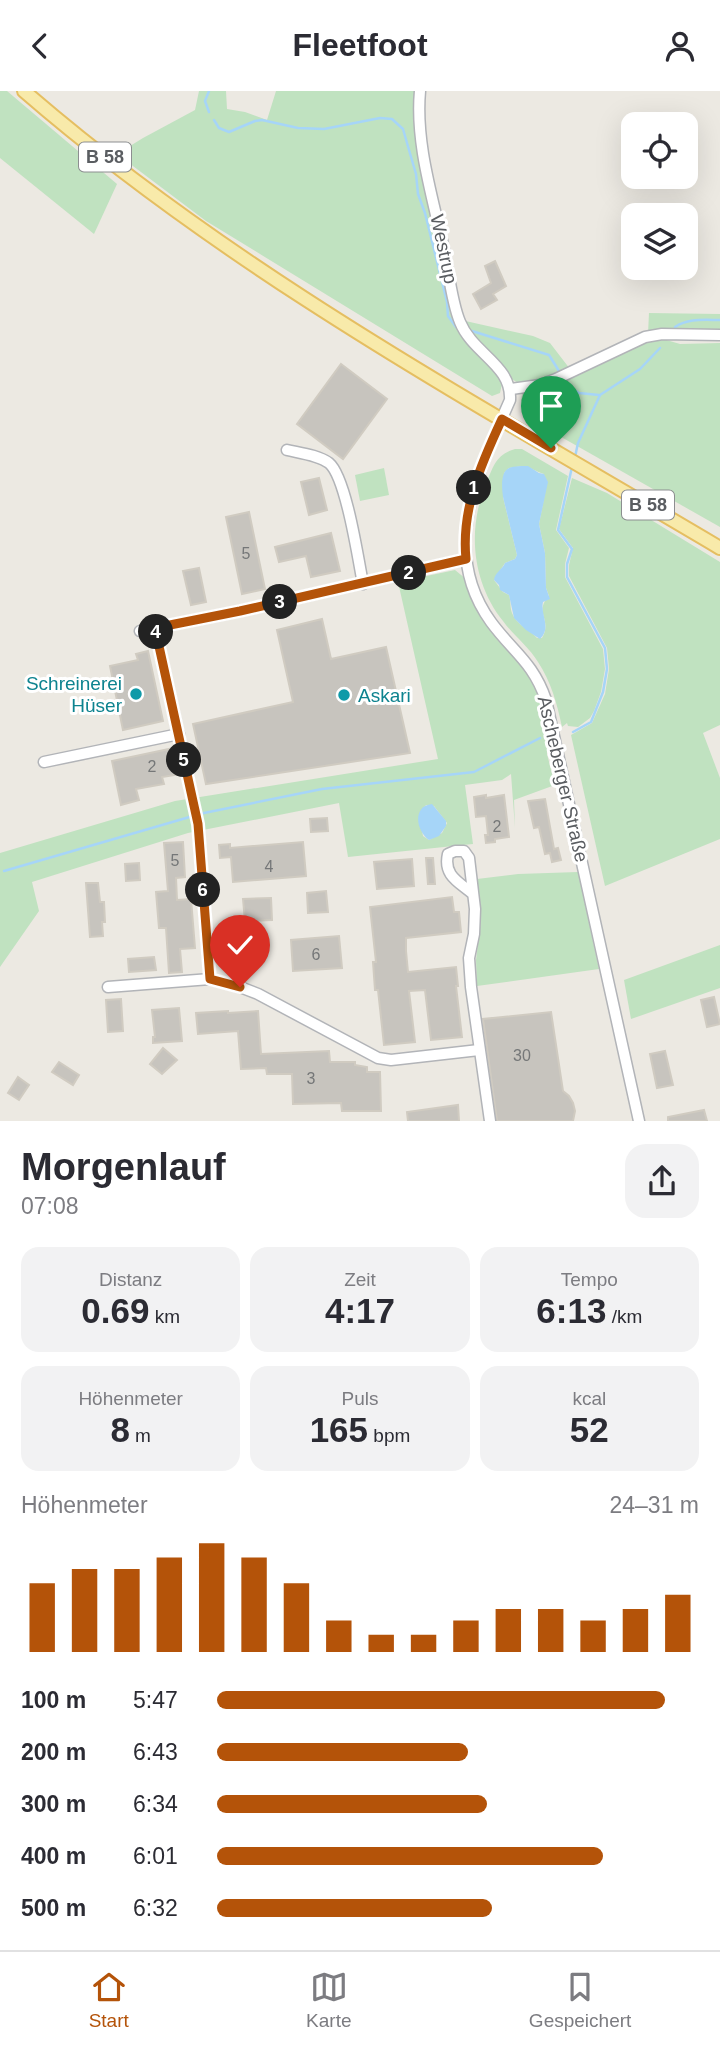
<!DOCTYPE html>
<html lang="de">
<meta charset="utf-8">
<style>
:root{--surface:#fff;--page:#f2f2f3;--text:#2b2b33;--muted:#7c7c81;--line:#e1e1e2;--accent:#b45309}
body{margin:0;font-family:Helvetica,sans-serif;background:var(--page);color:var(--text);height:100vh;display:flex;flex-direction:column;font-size:26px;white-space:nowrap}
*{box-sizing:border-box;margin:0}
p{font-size:23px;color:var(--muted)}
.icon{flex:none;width:38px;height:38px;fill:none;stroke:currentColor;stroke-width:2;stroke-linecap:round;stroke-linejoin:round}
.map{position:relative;height:1030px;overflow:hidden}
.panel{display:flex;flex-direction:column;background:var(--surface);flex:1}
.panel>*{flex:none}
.controls{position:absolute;left:621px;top:21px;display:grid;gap:14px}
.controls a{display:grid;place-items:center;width:77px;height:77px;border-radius:14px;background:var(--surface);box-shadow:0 7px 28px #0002;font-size:35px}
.pin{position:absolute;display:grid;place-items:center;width:60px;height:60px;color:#fff;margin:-72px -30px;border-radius:50% 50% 50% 0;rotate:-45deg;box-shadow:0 0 7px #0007}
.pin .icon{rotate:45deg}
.km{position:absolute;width:35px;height:35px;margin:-18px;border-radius:50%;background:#222;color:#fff;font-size:19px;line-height:35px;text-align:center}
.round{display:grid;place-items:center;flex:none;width:74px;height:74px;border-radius:21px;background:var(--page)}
.head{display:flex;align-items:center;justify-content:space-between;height:119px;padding:0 21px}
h1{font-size:38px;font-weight:600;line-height:52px}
.stats{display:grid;grid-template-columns:repeat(3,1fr);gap:10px;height:119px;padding:7px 21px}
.stats div{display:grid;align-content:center;border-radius:18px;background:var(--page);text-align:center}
.stats b{font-size:35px;font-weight:600}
.stats small{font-size:19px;font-weight:400}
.stats p{font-size:19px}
.chart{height:196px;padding:14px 21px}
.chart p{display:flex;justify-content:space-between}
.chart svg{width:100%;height:126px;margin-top:7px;stroke:var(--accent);stroke-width:6}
ul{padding:0 21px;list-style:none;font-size:23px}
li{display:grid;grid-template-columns:112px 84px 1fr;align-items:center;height:52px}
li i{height:18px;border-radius:9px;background:var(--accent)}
header{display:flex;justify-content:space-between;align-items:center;height:91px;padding:0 21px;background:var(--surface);font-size:32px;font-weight:600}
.tab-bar{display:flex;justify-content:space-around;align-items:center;height:98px;border-top:2px solid var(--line);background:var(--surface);font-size:19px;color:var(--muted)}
.tab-bar a{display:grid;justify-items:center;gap:4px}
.tab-bar .current{color:var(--accent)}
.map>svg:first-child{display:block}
.green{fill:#c0e2c0;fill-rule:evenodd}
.water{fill:#a6d5f8}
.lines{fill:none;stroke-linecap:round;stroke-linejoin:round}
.stream{stroke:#a6d5f8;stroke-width:2.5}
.building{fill:#c7c4be;stroke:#d0cbc1;stroke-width:2}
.minor-casing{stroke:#b2b4b8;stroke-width:13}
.major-casing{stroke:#e5be61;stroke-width:16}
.minor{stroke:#fff;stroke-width:10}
.major{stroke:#f8eaaa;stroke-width:12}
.route-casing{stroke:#fff;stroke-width:14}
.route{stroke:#b45309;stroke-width:9}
.culture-dot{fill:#0f9aa8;stroke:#fff;stroke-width:2.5}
.labels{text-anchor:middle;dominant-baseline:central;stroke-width:6;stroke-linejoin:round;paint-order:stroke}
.number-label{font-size:16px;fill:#757778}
.shield{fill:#fff;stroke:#8c8e90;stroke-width:2}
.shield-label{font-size:18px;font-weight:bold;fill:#5a5d61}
.street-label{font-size:19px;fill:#5a5d61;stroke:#fff}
.culture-label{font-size:19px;fill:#0d838f;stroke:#fff;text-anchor:end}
</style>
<header><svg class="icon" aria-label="back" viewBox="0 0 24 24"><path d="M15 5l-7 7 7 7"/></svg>Fleetfoot<svg class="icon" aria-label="person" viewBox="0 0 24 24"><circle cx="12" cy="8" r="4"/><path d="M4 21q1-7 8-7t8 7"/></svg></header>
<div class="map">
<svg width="720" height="1030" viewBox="0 0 720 1030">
<rect width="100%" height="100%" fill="#ece9e2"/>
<!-- green -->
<g class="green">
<polygon points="0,0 7,0 117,93 94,143 0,67"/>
<polygon points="199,0 226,0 227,18 245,21 267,29 276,0 416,0 457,230 499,281 502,293 500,302 492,305 206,130 117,63 143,47 195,19"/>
<polygon points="649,222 720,223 720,241 648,243"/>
<polygon points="461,229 533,245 550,252 570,278 538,291 520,293 510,287 503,276 480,257"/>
<polygon points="663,248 680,253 720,252 720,436 540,334 532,329 521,309 523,299 643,251"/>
<path d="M 515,358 L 522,358 L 568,385 L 556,439 L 569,457 L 565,473 L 565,486 L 603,558 L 605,578 L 601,601 L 594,620 L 590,627 L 578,636 L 568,635 L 567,632 L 562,636 C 557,612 551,591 538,571 C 528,555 513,544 503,530 C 472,491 467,438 486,393 C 493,376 496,363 515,358 ZM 523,375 C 531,376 536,381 544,383 L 545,402 L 539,433 L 545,462 L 546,497 L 549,505 C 533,522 553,528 542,547 L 537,547 C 530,539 516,533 512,522 C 510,517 511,510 509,504 L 503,501 L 494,489 L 505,472 L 515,468 L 517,464 L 503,406 L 504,382 L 509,377 Z"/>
<polygon points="384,377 389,404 360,410 355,384"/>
<polygon points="572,387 607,402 720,471 720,634 703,642 720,687 720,748 605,795 571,644 592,632 605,603 609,578 607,557 569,485 569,474 573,457 559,438"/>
<path d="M 455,479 L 466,488 L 485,530 L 528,583 L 546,619 L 547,663 L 555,694 L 514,709 L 515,737 L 511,683 L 502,689 L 465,694 L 473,753 L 348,766 L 339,712 L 188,742 L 32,791 L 39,820 L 0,876 L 0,762 L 175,710 L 438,668 L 398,491 ZM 426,714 L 434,715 L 447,732 L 442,742 L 429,749 L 423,745 L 419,723 Z"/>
<polygon points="578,781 599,878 477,895 476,869 481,829 477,788 518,783"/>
<polygon points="720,854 720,897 631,928 624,889"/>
</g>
<!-- water -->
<g class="water">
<path d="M 528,375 L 539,382 L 544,383 L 548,391 L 539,433 L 545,462 L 546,497 L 550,508 L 543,511 C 540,524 552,536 540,548 L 526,539 L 514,527 L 509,504 L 500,499 L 499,494 L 494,489 C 495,481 502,479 505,472 L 515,468 L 517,464 L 503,406 C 502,398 500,381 509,377 C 514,375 523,375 528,375 Z"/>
<path d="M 432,713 L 446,730 L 446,735 L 439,745 L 429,749 C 416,740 412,715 432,713 Z"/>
</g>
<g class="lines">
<!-- stream -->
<g class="stream">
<polyline points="209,0 205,10 209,21"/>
<polyline points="214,29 219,37 229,41 255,30 262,29 298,37 324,38 380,27 392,28 403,38 409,59 416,83 418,103 425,122 447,211 448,225 456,236"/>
<path d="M 675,236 C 688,227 704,229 720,229"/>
<polyline points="472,240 549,264 559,280"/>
<polyline points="567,294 579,302 599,304"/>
<polyline points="575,366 578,352 600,304 640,278 660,257"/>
<polyline points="572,376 558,439 572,458 567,473 567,486 605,557 607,578 603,601 591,631 573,641"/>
<polyline points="199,723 322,698 474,681 540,647"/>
<polyline points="4,780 193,725"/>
</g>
</g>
<!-- building -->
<g class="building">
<polygon points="495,170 506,195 493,203 497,209 481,218 473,203 491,192 485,175"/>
<polygon points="341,273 387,308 343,368 297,333"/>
<polygon points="319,387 327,419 309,424 301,391"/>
<polygon points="249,421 265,498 242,503 226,426"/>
<polygon points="331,442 340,480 311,486 306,465 279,471 275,456"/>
<polygon points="199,477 206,511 191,514 183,480"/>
<polygon points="322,528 331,568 386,556 410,662 206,693 193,633 293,611 277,539"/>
<polygon points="148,560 163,630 123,639 110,575 138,569 136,563"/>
<polygon points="169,658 175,684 162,686 164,693 136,698 139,709 121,714 112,670"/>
<polygon points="486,704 486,707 504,704 509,746 495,748 495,751 486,752 485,744 488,744 486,725 476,726 474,706"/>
<polygon points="545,708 554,758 558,757 561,769 552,771 550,762 545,763 539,736 534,737 528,710"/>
<polygon points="327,727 328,740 311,741 310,728"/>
<polygon points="183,751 185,786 176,787 177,809 191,808 195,857 180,858 182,881 169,882 166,837 159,837 156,801 168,800 164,752"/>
<polygon points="303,751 306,785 233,791 231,766 220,767 219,754 230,753 230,757"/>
<polygon points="426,767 433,767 435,793 428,793"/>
<polygon points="412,768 414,795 377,798 374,771"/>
<polygon points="139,772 140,789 126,790 125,773"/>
<polygon points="86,792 98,792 100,811 104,811 105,831 102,831 103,845 90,846"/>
<polygon points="326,800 328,821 308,822 307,802"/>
<polygon points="452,806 454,821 459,821 461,841 406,847 406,860 408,881 456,876 458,895 456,895 462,946 431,949 425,899 409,900 415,951 384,954 378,899 375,899 373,871 376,871 370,816"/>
<polygon points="271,807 272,829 245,830 243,808"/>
<polygon points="339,845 342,877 293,880 291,849"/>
<polygon points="230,856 250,866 244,878 239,875 237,884 230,882 232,871 225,867"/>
<polygon points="154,866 156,879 129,881 128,868"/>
<polygon points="714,906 720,933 707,936 701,909"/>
<polygon points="121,908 123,940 108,941 106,909"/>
<polygon points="179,917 182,950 153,952 153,946 155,946 152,919"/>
<polygon points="228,920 228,922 258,920 261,963 329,960 330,971 355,971 355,974 367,976 367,981 380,981 381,1020 342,1020 341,1012 293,1013 292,983 267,983 266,977 241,978 238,940 198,943 196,922"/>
<polygon points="551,921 563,1000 569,1005 573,1012 575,1020 573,1030 497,1030 483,928"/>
<polygon points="163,957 177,969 162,983 150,973"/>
<polygon points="665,960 673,994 657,997 650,963"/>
<polygon points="59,971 79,984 73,994 52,981"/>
<polygon points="18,986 29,994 19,1009 8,1002"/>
<polygon points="458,1014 459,1030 408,1030 407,1021"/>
<polygon points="704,1019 707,1030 668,1030 668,1026"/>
</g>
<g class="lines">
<defs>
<g id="minor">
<path d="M 420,0 C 415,54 434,110 445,163 C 449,184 452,212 460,231 C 473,263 512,274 510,309 C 479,380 438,458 491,531 C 513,561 533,571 546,609 L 639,1030"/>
<polyline points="511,298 540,294 556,288 645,246 662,243 720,244"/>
<path d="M 287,359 C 300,362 318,364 329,372 C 346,386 358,467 363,493"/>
<polyline points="155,537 198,733 210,888"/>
<polyline points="140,540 240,520 466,468"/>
<polyline points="44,671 179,643"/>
<path d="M 473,803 C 459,791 443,785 448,763 L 455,760 L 464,760 L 469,767 L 475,818 L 474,843 L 469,867 L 471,896 L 490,1030"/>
<polyline points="108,896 210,888 240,896 258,903 378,967 391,969 479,959"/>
</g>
<path id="major" d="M 24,0 C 235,183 481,315 720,457"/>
</defs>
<!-- minor casing -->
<use href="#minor" class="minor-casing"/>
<!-- major casing -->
<use href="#major" class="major-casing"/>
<!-- minor -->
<use href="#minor" class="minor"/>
<!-- major -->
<use href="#major" class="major"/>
</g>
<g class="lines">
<defs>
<path id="route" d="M 240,896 L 210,888 L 198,733 L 155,537 L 240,520 L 466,468 C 461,418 481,373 502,328 L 551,357"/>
</defs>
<!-- route casing -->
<use href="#route" class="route-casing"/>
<!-- route -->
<use href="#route" class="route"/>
</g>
<!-- markers -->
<g class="culture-dot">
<circle cx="136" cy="603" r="7"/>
<circle cx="344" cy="604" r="7"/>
</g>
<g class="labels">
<!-- number labels -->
<g class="number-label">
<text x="246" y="462">5</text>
<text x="152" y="675">2</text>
<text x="497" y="735">2</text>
<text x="175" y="769">5</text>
<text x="269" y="775">4</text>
<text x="316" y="863">6</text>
<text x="522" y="964">30</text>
<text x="311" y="987">3</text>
</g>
<!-- shield labels -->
<g class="shield">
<rect x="79" y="51.5" width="52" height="29" rx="5"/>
<rect x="622" y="399.5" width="52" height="29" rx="5"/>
</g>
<g class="shield-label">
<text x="105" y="66">B 58</text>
<text x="648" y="414">B 58</text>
</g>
<!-- street labels -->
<g class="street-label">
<text transform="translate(444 158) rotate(78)">Westrup</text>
<text transform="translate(563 688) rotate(77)">Ascheberger Straße</text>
</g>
<!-- culture labels -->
<g class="culture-label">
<text x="122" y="592">Schreinerei<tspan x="122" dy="22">Hüser</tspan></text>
<text x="358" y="604" text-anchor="start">Askari</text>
</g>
</g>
</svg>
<div class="controls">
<a><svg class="icon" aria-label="locate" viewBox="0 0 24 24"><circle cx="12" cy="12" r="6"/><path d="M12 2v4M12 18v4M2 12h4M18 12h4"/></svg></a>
<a><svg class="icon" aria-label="layers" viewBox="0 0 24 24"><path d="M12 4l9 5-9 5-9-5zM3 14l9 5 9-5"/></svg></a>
</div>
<div class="pin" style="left:551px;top:357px;background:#1e9e55"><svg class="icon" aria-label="arrive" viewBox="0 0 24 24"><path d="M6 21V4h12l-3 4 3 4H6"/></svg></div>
<div class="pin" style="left:240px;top:896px;background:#d93025"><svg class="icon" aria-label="check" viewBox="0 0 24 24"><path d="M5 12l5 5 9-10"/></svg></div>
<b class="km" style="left:474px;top:397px">1</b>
<b class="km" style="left:409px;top:482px">2</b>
<b class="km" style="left:280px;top:511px">3</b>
<b class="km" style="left:156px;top:541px">4</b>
<b class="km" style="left:184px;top:669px">5</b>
<b class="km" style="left:203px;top:799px">6</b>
</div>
<section class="panel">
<div class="head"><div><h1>Morgenlauf</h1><p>07:08</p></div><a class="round"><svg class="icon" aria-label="share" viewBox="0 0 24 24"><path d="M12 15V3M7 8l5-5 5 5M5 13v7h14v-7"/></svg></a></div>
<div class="stats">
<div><p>Distanz</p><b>0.69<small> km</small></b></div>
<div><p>Zeit</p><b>4:17</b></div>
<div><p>Tempo</p><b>6:13<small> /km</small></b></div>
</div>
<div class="stats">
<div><p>Höhenmeter</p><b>8<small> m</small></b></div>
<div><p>Puls</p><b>165<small> bpm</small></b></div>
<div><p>kcal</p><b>52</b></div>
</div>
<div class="chart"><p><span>Höhenmeter</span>24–31 m</p>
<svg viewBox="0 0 160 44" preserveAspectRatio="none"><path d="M5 44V20M15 44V15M25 44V15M35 44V11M45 44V6M55 44V11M65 44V20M75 44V33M85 44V38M95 44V38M105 44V33M115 44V29M125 44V29M135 44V33M145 44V29M155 44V24"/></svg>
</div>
<ul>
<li><b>100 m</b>5:47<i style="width:93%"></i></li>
<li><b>200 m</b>6:43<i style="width:52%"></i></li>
<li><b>300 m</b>6:34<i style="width:56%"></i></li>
<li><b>400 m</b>6:01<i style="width:80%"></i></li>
<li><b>500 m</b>6:32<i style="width:57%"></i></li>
</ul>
</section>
<nav class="tab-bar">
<a class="current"><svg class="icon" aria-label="home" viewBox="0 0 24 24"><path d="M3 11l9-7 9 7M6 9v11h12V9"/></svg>Start</a>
<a><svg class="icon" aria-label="map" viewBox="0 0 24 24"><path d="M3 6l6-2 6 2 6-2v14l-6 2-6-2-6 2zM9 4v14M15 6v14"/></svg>Karte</a>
<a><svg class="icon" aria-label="saved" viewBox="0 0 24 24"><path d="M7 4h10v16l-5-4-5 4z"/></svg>Gespeichert</a>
</nav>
